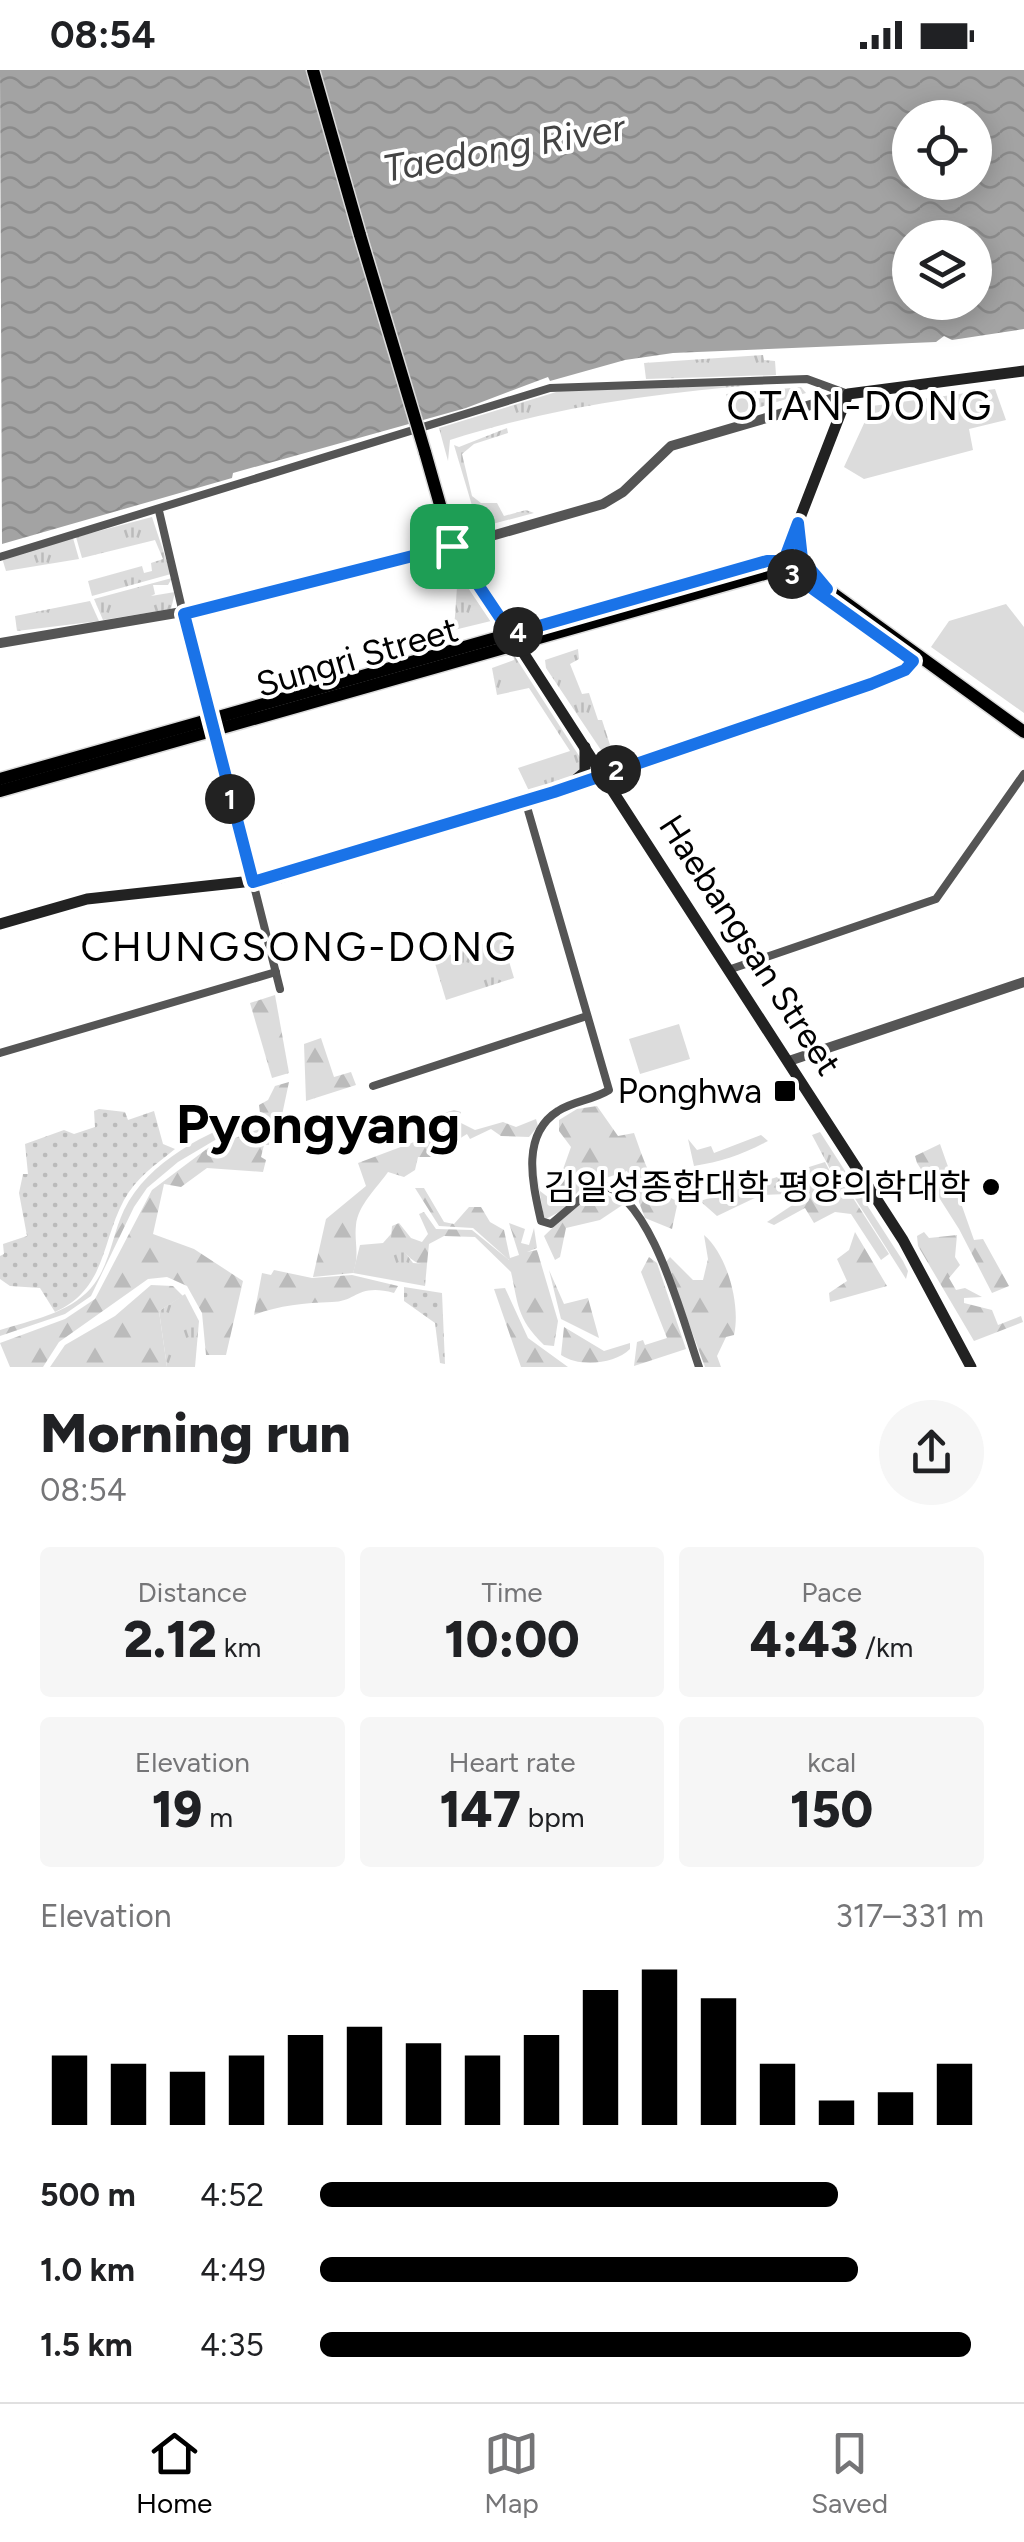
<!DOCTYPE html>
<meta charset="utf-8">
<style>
:root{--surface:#fff;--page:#f6f6f6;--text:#202124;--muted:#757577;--line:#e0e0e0;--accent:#000}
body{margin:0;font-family:Figtree,"Noto Sans KR",sans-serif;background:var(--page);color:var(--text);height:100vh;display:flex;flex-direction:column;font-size:38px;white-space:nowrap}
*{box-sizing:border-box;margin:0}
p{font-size:32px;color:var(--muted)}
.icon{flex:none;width:55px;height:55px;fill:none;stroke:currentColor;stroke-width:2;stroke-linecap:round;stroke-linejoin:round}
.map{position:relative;height:1297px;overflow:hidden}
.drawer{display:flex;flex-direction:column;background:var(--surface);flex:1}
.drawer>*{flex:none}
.fabs{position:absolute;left:892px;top:30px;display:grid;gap:20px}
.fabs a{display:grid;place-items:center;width:100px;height:100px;border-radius:50%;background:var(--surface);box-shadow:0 5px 25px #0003;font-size:50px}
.pin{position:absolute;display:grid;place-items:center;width:85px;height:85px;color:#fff;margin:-42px;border-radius:20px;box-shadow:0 5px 15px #0006}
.km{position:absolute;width:50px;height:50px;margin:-25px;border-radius:50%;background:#222;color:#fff;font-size:28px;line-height:50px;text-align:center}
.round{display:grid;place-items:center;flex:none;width:105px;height:105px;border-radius:52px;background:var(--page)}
.overview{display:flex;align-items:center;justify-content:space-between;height:170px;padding:0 40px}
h1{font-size:55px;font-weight:800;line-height:75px}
.metrics{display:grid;grid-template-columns:repeat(3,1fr);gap:15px;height:170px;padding:10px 40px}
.metrics div{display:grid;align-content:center;border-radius:10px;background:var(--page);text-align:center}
.metrics b{font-size:50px;font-weight:800}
.metrics small{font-size:28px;font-weight:400}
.metrics p{font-size:28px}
.chart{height:280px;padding:20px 40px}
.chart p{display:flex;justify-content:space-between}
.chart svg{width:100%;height:180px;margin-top:10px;stroke:var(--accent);stroke-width:6}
ul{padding:0 40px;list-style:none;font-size:32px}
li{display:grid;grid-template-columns:160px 120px 1fr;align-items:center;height:75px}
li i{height:25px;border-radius:12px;background:var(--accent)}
.status{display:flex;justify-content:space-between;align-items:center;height:70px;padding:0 50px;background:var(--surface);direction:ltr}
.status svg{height:28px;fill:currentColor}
.menu{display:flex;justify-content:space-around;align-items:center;height:140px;border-top:2px solid var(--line);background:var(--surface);font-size:28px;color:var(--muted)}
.menu a{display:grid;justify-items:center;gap:5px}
.menu .current{color:var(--accent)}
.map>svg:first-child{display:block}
.grass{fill:url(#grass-tufts)}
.forest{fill:url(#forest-firs)}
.park{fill:#dcdcdc}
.garden{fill:url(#garden-dots)}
.water{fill:url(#water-waves);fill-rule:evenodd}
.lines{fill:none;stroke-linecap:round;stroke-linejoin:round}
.primary-casing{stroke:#dbdbdb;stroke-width:15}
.minor{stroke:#555;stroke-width:8}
.tertiary{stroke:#555;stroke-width:10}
.secondary{stroke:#222;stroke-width:11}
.primary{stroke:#000;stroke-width:12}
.primary-bridge-casing{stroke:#dbdbdb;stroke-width:15;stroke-linecap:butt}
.primary-bridge{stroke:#000;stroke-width:12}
.route-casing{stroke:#fff;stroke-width:20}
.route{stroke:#1a73e8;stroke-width:12}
.poi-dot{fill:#000;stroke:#fff;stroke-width:4}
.labels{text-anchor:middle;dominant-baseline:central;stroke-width:8;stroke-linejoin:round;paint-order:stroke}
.street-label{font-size:35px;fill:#000;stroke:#fff}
.poi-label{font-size:35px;fill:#000;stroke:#fff;text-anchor:end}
.water-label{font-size:38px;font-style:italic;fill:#444;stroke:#fff}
.quarter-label{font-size:40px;letter-spacing:2.5px;fill:#000;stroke:#fff}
.town-label{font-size:55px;font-weight:bold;fill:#000;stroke:#fff}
</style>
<div class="status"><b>08:54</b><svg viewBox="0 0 49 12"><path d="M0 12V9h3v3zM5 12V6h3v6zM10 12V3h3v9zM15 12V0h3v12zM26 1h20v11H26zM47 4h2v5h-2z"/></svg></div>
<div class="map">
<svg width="1024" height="1297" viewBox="0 0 1024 1297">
<defs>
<pattern id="grass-tufts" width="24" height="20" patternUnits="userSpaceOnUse" patternTransform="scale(2.5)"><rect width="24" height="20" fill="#dcdcdc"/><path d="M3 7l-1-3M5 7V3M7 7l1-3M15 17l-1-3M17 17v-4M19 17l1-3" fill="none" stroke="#bbb"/></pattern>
<pattern id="forest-firs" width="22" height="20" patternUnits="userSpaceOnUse" patternTransform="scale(2.5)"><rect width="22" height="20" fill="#dcdcdc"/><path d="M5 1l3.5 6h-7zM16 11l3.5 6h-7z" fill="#bbb"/></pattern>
<pattern id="garden-dots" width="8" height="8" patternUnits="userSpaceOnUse" patternTransform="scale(2.5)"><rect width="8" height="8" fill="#dcdcdc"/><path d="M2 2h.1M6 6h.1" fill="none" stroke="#bbb" stroke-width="1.8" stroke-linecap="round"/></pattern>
<pattern id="water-waves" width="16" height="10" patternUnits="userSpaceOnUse" patternTransform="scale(2.5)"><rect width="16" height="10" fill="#a3a3a3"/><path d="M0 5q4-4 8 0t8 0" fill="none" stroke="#8b8b8b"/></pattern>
</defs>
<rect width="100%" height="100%" fill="#fff"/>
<!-- grass -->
<g class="grass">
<polygon points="763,285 764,290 775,291 776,305 646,309 644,293"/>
<path d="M 793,312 C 677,320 561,334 450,370 L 448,391 L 439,358 L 566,319 Z"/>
<polygon points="801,317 806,323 731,346 726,324"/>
<polygon points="507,358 508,363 474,374 462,384 472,426 481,433 497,433 504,446 526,440 534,443 485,456 476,449 454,375 459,377"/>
<polygon points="152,447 171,504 92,526 88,511 142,496 144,503 152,501 151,493 163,489 155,470 82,488 76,467"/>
<polygon points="73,468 79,489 6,501 2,488"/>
<polygon points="458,503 460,505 491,551 454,560"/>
<polygon points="172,508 168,515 153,515 155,524 151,526 175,522 171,539 103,550 94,529"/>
<polygon points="90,531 99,551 17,561 15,546"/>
<polygon points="578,579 579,589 570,594 582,624 589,623 598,650 602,650 611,678 619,683 616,687 603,683 546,598 545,590"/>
<polygon points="512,582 583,692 577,705 529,721 518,698 570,681 529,618 497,625 492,598 514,590 513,584 478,592"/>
<polygon points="502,868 514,908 446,930 434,890"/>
<polygon points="820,1062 903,1191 908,1201 906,1209 847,1116 838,1114 812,1065"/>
<polygon points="391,1164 413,1193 427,1194 425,1216 353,1203 360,1175 383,1173"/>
<polygon points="185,1224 199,1251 195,1297 167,1297 159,1241"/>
</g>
<!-- forest -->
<g class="forest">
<polygon points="275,925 289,1003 272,1008 250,933"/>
<polygon points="321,968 334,1007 351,1002 356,1015 306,1031 304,974"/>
<path d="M 289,1012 L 282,1045 L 232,1060 L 178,1092 L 147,1118 L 134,1137 L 91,1226 L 65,1244 L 0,1266 L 0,1260 C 31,1250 68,1244 91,1218 C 110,1196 112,1165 124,1140 C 149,1089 210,1061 260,1043 L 259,1035 L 268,1030 L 275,1016 Z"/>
<path d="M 597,1036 L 618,1066 L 634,1063 C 643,1087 652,1123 678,1131 L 672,1159 L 645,1148 L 627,1101 L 584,1115 L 561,1141 L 544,1150 L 535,1091 L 540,1121 L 557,1134 L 566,1125 L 557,1115 L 549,1121 L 548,1118 L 561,1105 L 571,1077 L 559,1061 L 559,1050 L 577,1039 Z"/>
<path d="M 454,1040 L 461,1042 L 459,1052 L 475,1060 L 503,1052 L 516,1057 L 536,1049 L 538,1056 L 529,1067 L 501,1066 L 491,1059 L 470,1069 L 467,1064 L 430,1087 L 418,1087 L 415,1100 L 404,1107 L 388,1102 C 377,1118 358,1135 356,1155 C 354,1173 360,1184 353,1203 L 313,1207 L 326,1149 L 366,1116 L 358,1093 L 446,1060 L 444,1043 Z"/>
<polygon points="270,1055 269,1075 264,1075 261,1087 266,1090 263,1102 207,1098 181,1117 164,1114 153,1164 194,1179 243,1211 226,1285 206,1285 202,1243 187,1216 167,1207 148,1209 59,1272 43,1297 10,1297 0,1273 65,1249 95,1229 152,1120 208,1078"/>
<polygon points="940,1074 974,1170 983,1169 1009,1216 992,1223 959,1159 917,1093 915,1086"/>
<polygon points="825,1092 837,1115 846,1117 889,1184 881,1190 851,1144 835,1142 814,1153 805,1138 774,1155 767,1152 794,1134 787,1124 761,1125 717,1146 700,1131"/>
<path d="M 415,1118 L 424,1118 L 444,1152 L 454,1154 L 469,1137 L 481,1137 L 490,1152 L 504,1160 L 510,1188 L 519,1185 L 509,1153 L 525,1159 L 521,1173 L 529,1175 L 534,1158 L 537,1178 L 527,1182 L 537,1180 L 558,1251 L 554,1276 L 544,1275 C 516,1248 518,1232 511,1202 L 475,1167 L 444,1166 L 429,1174 L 427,1194 C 413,1197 402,1178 391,1168 L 392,1156 L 399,1153 L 411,1168 L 422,1172 L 428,1164 L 419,1144 L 424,1142 L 436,1159 L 472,1160 L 509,1190 L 473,1158 L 439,1156 Z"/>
<polygon points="594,1118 624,1134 600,1150 566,1158 560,1187 555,1190 544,1166"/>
<polygon points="855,1162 887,1216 830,1232 829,1223 847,1211 837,1189 849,1180"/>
<polygon points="924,1162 929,1168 957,1165 955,1187 960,1195 949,1208 956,1220 965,1218 982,1227 964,1228 964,1233 992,1240 998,1255 1021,1246 1023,1252 974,1271 918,1176 917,1166"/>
<path d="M 704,1165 C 727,1184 741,1235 734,1265 L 726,1267 L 717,1286 L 721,1297 L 705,1297 L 666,1192 L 670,1187 L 693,1210 L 703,1210 L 708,1189 Z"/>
<polygon points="649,1187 657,1193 686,1279 634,1296 637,1272 643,1270 645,1275 667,1268 641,1202"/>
<path d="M 274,1200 L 312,1208 L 352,1205 L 398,1216 L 394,1223 C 357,1213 357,1232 332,1232 C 304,1233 280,1235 254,1245 L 262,1203 L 271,1205 Z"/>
<polygon points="549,1200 564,1234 588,1228 599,1268 561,1249"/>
<polygon points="151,1215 173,1216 183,1226 159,1241 167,1297 50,1297 65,1275 115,1246"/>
<polygon points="505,1218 528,1268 568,1297 521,1297 494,1219"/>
<path d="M 564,1257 L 604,1281 L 630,1273 L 630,1279 C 614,1295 578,1297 561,1285 Z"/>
</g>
<!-- park -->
<g class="park">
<polygon points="995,319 1006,350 969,359 973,380 864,409 844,397 872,336"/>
<polygon points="1006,534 1024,557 1024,643 931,577 949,551"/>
<polygon points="679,954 690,989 640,1004 629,969"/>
<path d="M 761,1065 L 768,1071 C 742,1085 721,1092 694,1096 L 688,1069 L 697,1080 L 711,1076 L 714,1083 Z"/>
</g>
<!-- garden -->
<g class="garden">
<path d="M 99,1039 L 125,1042 L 128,1050 L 154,1041 L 163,1074 L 175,1079 C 155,1095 136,1108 124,1130 C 101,1173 106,1219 55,1242 L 40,1218 L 10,1216 L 0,1209 L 0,1186 L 4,1184 L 3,1174 L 27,1166 L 19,1123 L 23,1104 L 28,1104 L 25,1074 L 64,1060 L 74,1064 L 95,1057 L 94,1041 Z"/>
<polygon points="404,1217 442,1223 445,1294 440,1293 435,1253 404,1231"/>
</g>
<!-- water -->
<path class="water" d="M 0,0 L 1024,0 L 1024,259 L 952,270 L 944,266 L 936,272 L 673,283 L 625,290 L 550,311 L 548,307 L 466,338 L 233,403 L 232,408 L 2,474 ZM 910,48 L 975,48 L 975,112 L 910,112 ZM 910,168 L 975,168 L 975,232 L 910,232 Z"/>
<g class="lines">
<defs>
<g id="primary">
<polyline points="313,0 360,165"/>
<polyline points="425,382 452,477 513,566"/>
<polyline points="799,453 802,489 814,507"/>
<polyline points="0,709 767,491 784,491 827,519 1024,662"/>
<polyline points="0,721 768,503 780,501 798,509"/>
</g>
</defs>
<!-- primary casing -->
<use href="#primary" class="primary-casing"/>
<!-- minor -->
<g class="minor">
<polyline points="159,441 183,543"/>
<polyline points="0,487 550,318 807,309 848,324"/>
<path d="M 525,730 L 609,1020 C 593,1030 573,1031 558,1041 C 520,1065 533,1115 541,1151 L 551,1154 L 598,1114 C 651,1122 683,1252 699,1297"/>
<polyline points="253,812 280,919"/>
<polyline points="731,899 936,829 1024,704"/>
<polyline points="0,983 276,902"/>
<polyline points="373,1016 587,946"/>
</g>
<!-- tertiary -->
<g class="tertiary">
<polyline points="183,545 253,812"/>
<polyline points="0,573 229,534 425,485 603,434 623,422 671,376 848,324"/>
<polyline points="789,991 1024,912"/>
</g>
<!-- secondary -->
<g class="secondary">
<polyline points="781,497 848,324 1024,301"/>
<polyline points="517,573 903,1170 971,1297"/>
<polyline points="573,712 585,702 585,677"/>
<polyline points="0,854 87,829 280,808 793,640 898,603 913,591"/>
</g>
<!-- primary -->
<use href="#primary" class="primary"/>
<defs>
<polyline id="primary-bridge" points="360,165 425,382"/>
</defs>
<!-- primary-bridge casing -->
<use href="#primary-bridge" class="primary-bridge-casing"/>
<!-- primary-bridge -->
<use href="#primary-bridge" class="primary-bridge"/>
</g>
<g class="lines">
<defs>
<polyline id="route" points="452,476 184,544 253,812 554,722 871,614 905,600 913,591 792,504 780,501 798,453 802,489 827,519 784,491 767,491 511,564 452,476"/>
</defs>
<!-- route casing -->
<use href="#route" class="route-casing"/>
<!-- route -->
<use href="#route" class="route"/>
</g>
<!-- markers -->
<g class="poi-dot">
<rect x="773" y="1009" width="24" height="24" rx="5"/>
<circle cx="991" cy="1117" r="10"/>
</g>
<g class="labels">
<!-- street labels -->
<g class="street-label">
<text transform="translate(357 587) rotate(-16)">Sungri Street</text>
<text transform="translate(750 875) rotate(57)">Haebangsan Street</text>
</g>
<!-- poi labels -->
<g class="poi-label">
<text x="762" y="1021">Ponghwa</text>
<text x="971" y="1117">김일성종합대학 평양의학대학</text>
</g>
<!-- water labels -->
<g class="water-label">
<text transform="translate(504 78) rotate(-10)">Taedong River</text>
</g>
<!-- quarter labels -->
<g class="quarter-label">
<text x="860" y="336">OTAN-DONG</text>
<text x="299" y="877">CHUNGSONG-DONG</text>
</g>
<!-- town labels -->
<g class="town-label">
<text x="318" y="1054">Pyongyang</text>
</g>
</g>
</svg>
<div class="fabs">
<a><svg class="icon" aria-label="locate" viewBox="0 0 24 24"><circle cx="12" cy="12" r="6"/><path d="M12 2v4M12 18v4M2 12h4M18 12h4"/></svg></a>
<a><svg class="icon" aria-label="layers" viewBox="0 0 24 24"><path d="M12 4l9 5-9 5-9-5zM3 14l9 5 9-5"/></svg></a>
</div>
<div class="pin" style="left:452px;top:476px;background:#1e9e55"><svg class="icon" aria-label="arrive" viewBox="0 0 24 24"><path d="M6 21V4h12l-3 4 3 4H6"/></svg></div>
<b class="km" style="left:230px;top:729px">1</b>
<b class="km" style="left:616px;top:700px">2</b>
<b class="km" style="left:792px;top:504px">3</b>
<b class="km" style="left:518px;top:562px">4</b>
</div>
<section class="drawer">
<div class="overview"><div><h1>Morning run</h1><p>08:54</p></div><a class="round"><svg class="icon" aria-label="share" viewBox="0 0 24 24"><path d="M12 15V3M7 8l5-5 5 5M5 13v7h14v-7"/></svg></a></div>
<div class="metrics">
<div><p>Distance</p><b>2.12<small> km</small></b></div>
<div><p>Time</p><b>10:00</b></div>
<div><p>Pace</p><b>4:43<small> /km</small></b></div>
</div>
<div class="metrics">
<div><p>Elevation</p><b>19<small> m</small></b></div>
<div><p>Heart rate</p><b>147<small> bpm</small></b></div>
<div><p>kcal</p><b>150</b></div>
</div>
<div class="chart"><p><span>Elevation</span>317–331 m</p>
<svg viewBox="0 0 160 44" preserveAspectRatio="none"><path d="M5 44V27M15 44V29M25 44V31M35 44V27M45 44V22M55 44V20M65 44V24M75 44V27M85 44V22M95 44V11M105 44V6M115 44V13M125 44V29M135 44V38M145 44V36M155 44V29"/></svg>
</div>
<ul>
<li><b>500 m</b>4:52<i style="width:78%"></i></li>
<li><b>1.0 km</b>4:49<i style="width:81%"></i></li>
<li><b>1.5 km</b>4:35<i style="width:98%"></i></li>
</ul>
</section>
<nav class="menu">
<a class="current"><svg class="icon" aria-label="home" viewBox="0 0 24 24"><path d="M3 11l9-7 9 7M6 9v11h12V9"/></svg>Home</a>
<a><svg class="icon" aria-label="map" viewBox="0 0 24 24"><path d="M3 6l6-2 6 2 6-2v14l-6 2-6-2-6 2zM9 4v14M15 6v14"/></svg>Map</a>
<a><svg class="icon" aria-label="saved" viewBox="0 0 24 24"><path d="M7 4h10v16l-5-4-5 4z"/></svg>Saved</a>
</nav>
